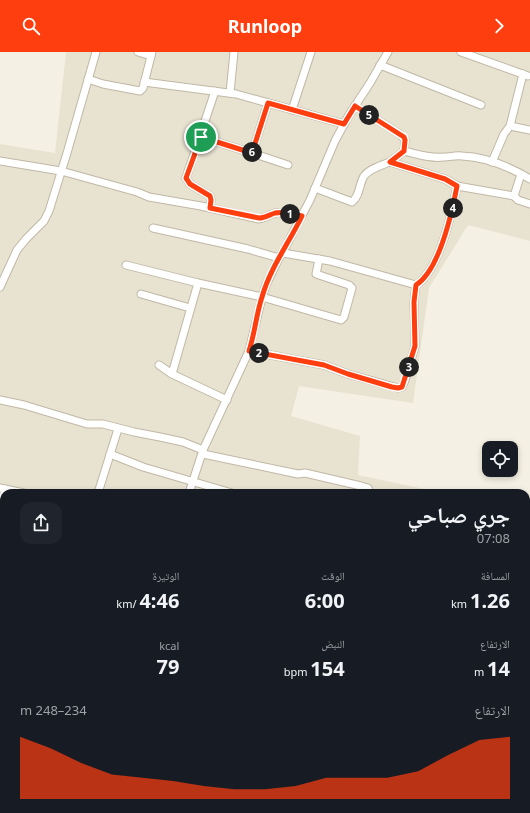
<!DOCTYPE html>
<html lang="ar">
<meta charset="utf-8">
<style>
:root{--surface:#171b24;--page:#20242c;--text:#f1f3f6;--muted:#9ea1a6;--accent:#ff3e0f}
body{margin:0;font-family:"Noto Sans","Noto Naskh Arabic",sans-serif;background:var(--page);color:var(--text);direction:rtl;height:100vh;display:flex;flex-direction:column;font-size:15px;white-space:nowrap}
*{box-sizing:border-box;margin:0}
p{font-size:13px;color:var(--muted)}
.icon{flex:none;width:22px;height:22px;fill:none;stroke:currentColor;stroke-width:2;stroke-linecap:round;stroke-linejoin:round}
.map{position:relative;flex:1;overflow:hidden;direction:ltr}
.drawer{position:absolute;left:0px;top:437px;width:530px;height:324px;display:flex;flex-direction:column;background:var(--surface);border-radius:12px 12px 0 0;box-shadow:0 2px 6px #0003;direction:rtl}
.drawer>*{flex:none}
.fabs{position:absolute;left:482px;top:389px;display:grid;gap:8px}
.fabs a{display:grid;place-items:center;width:36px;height:36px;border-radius:8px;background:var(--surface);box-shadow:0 2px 6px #0003;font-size:20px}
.pin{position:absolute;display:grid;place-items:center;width:34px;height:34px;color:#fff;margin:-17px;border:2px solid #fff;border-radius:50%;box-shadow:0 1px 4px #0007}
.km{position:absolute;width:20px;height:20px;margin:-10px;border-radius:50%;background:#222;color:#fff;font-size:11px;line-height:20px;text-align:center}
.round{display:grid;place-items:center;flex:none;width:42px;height:42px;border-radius:12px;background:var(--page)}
.summary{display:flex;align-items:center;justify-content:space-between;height:68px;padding:0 20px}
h1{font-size:22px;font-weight:700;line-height:30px}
.metrics{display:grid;grid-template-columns:repeat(3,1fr);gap:6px;height:68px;padding:4px 20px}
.metrics div{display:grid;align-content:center}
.metrics b{font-size:20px;font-weight:700}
.metrics small{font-size:11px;font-weight:400}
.metrics p{font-size:11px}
.chart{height:112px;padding:8px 20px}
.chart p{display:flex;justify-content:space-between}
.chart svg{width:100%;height:72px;margin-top:4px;fill:var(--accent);opacity:.7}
header{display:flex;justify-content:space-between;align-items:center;height:52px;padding:0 20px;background:var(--accent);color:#fff;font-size:18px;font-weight:700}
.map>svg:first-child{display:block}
.residential{fill:#e8e2d1}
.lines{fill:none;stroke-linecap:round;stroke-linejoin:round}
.street-casing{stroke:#c0b8a5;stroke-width:9}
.primary-casing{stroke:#f0c955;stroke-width:12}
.street{stroke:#fff;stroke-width:7}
.primary{stroke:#ffe591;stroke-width:10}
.route-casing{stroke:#fff;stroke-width:8}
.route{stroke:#ff3e0f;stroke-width:5}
</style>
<header><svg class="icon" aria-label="forward" viewBox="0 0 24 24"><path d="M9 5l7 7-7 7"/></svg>Runloop<svg class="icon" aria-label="search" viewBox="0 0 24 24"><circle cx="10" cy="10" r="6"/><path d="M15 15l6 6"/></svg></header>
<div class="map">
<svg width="530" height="761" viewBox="0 0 530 761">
<rect width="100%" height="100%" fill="#f4f0e3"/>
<!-- residential -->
<polygon class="residential" points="66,0 530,0 530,189 468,173 429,236 413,351 299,334 291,364 360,384 358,423 429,438 428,441 4,441 4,757 526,757 526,463 530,464 530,761 0,761 0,92 55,101"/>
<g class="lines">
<defs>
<g id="street">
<polyline points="138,0 151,4"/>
<polyline points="461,0 528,24"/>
<polyline points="380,13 481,53"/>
<polyline points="88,27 103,32 140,39 143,36 152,0"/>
<polyline points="144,30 236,42 344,72"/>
<polyline points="230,41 234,0"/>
<path d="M 355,54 L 401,83 L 405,88 L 404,99 C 417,102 430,107 444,105 C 450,105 456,103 462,104 C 486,105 510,115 530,127"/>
<polyline points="292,58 311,0"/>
<polyline points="510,74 523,22"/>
<polyline points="201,85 252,101 268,51"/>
<polyline points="404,99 390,110 445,127 457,134 514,144"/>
<polyline points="252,101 288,113"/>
<path d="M 0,109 L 61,119 L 137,140 L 149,145 L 201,154 L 259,167 C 265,166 269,163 275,161 C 284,159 294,162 302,164"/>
<polyline points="492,110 504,82 510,74 530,78"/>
<polyline points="521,122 514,144 518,148 530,152"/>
<path d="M 315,136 L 352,150 C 360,144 359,132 364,124 C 369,117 382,113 390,110"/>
<polyline points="210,156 211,148 210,144 190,132 186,126 215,39"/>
<polyline points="153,176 248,197 279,206"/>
<path d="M 283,201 L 330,209 L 416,233 C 440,218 452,160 457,134"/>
<polyline points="126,213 198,231 262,245 341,268 344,265 352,236 349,233 316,222 319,207"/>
<polyline points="0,235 17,198 26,187 44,169 49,159 67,101 96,0"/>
<polyline points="141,242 190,256"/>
<polyline points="249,299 324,313 348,322 398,336 402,335 405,328 415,294 414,250 416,233"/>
<polyline points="159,313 172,322 227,348"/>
<polyline points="172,322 198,231"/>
<polyline points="0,348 24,353 87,372 103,372 134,380 160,385 183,390 203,398"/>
<polyline points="110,402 143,415 232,441"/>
<polyline points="203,402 298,422 305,421 361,434 368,436 370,441"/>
<polyline points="0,436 24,441"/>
<polyline points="98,441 118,377"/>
<polyline points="189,441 203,398 249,299 262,245 266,233 279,206 285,196 310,148 335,89 349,63 370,31 388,0"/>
<polyline points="0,457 5,437"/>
<polyline points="0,478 4,479"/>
<polyline points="0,549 4,550"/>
<polyline points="0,588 4,589"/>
<polyline points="0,616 4,617"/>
<polyline points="526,625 530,625"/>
<polyline points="526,682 530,684"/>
<polyline points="0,693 4,694"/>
<polyline points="526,720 530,716"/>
<polyline points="0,739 4,741"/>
<polyline points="35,757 43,761"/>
<polyline points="4,761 6,757"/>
<polyline points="61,761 64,757"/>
<polyline points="231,761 233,757"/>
<polyline points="376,761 376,757"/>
<polyline points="485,761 489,757"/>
</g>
<g id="primary">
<polyline points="0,667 4,667"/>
<polyline points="294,757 301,761"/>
<polyline points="308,757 316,761"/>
</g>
</defs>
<!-- street casing -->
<use href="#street" class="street-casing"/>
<!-- primary casing -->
<use href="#primary" class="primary-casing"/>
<!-- street -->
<use href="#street" class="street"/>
<!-- primary -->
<use href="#primary" class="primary"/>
</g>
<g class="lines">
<defs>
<path id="route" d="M 268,51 L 344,72 L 355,54 L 404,85 L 405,88 L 404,99 L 390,110 L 445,127 L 457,134 C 452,160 440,218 416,233 L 414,250 L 415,294 L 402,335 L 398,336 L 392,335 L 348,322 L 324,313 L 249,299 C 255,281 256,263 262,245 C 270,216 289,191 302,164 C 294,162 284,159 275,161 C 269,163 265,166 259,166 L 210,156 L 211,148 L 210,144 L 190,132 L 186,126 L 201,85 L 252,101 Z"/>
</defs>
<!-- route casing -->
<use href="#route" class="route-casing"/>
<!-- route -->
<use href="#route" class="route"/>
</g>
</svg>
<div class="fabs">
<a><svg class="icon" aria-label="locate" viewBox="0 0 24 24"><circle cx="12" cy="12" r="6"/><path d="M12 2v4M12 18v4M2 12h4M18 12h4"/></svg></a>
</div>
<div class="pin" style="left:201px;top:85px;background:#1e9e55"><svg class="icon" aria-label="arrive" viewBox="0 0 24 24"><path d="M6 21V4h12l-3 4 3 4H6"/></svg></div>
<b class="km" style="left:290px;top:162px">1</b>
<b class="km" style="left:259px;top:301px">2</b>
<b class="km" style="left:409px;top:315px">3</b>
<b class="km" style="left:453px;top:156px">4</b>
<b class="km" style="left:369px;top:63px">5</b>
<b class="km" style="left:252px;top:100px">6</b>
<section class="drawer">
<div class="summary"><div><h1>جري صباحي</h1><p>07:08</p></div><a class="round"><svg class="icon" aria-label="share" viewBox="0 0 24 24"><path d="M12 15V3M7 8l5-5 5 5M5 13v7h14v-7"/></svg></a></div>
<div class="metrics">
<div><p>المسافة</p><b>1.26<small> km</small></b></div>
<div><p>الوقت</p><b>6:00</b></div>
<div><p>الوتيرة</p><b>4:46<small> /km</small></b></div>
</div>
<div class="metrics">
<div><p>الارتفاع</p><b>14<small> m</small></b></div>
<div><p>النبض</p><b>154<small> bpm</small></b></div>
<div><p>kcal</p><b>79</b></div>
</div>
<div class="chart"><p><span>الارتفاع</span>234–248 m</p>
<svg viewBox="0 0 160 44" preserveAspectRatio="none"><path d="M0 44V6L10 13L20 22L30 29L40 31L50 33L60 36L70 38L80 38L90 36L100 31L110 31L120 31L130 27L140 17L150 8L160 6V44z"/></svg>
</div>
</section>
</div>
